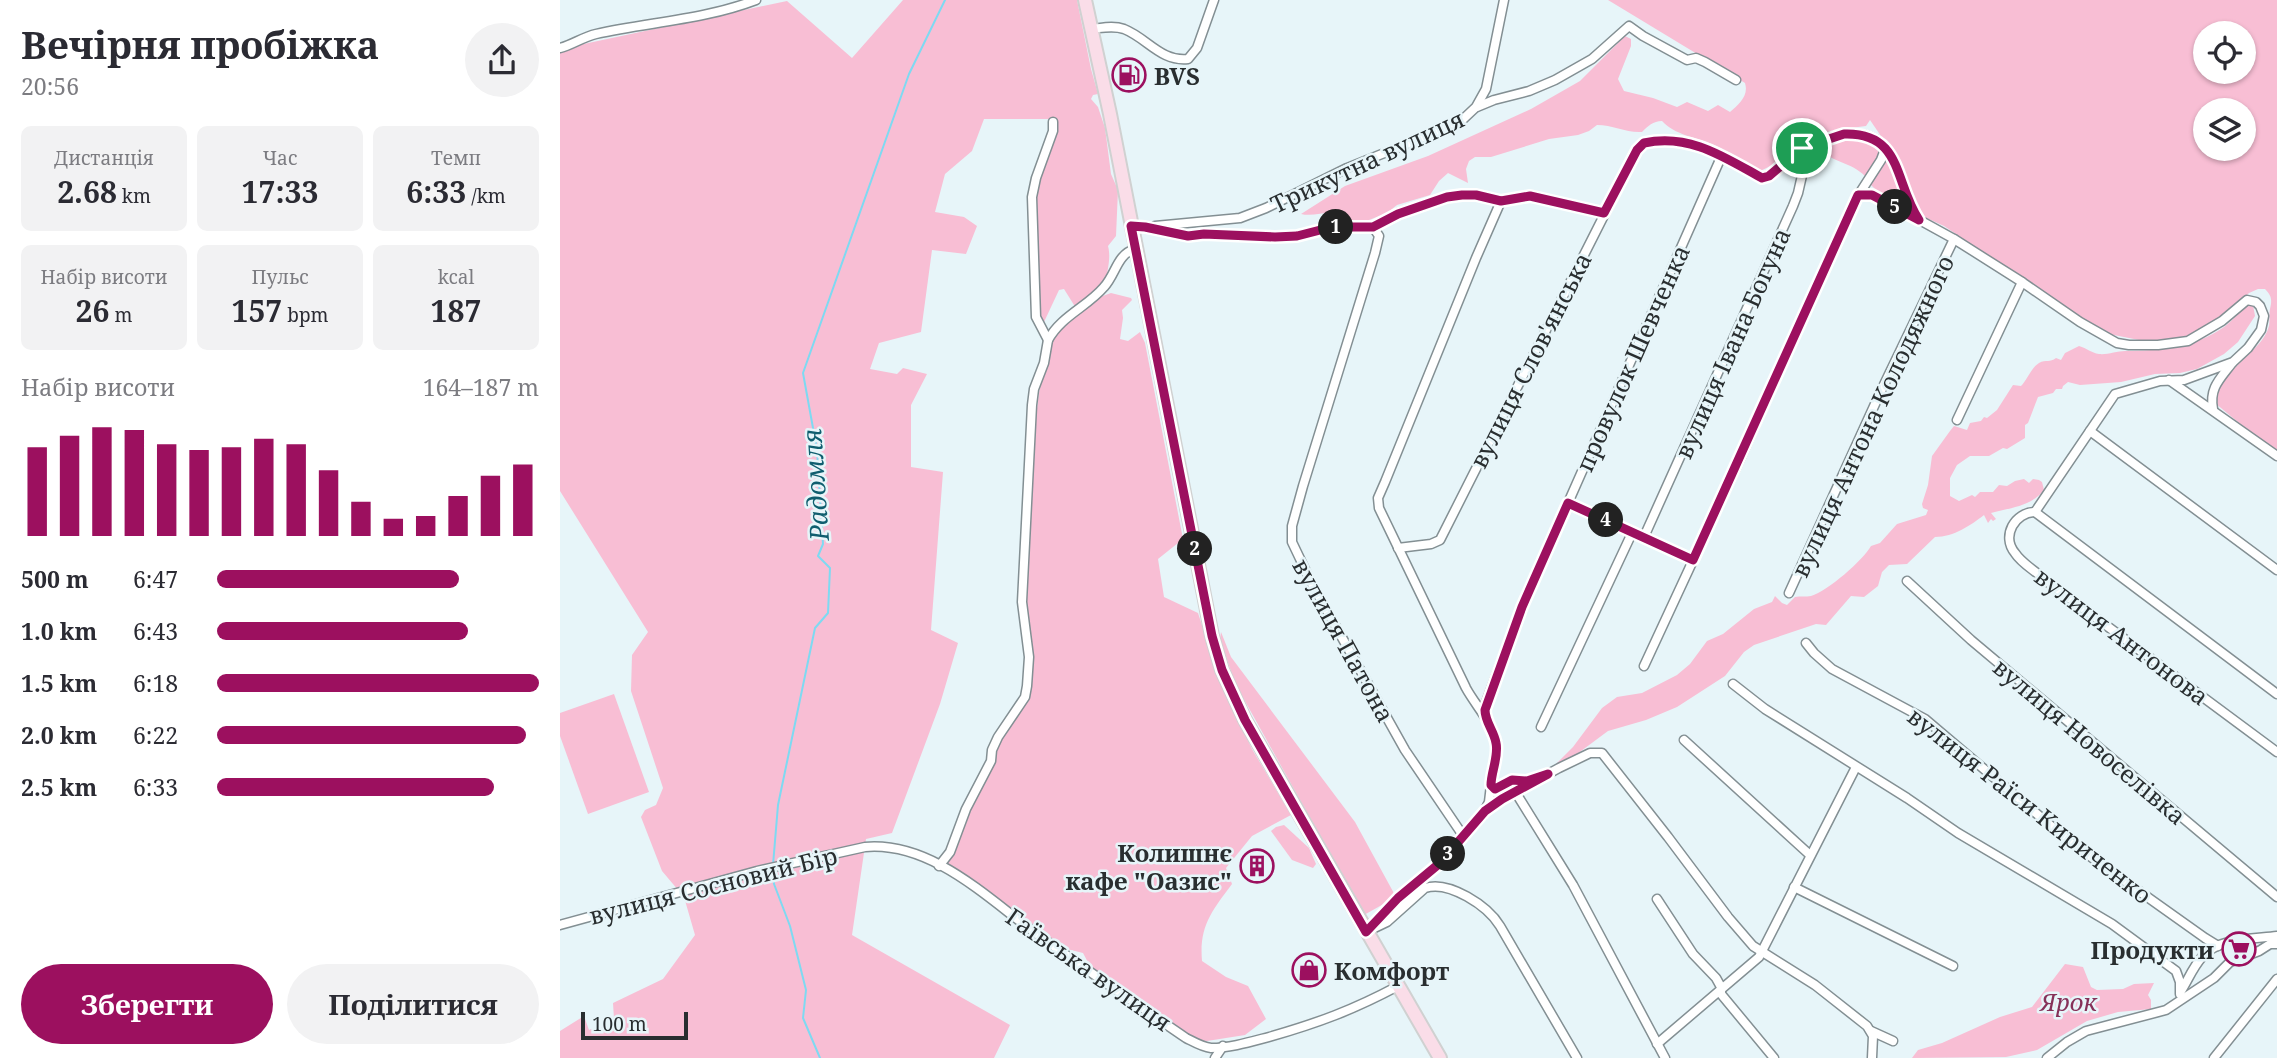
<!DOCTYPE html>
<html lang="uk">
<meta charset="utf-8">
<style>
:root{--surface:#fff;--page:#f2f2f3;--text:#2b2b33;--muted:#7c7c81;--accent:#9c105f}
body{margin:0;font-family:"Noto Serif",serif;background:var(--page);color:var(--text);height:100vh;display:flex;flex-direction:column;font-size:26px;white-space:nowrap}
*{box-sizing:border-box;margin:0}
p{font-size:23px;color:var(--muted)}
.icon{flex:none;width:38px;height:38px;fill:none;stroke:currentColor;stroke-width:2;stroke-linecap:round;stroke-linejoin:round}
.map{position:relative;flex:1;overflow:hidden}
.panel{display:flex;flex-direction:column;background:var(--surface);width:560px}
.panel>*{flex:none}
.fabs{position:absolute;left:1633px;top:21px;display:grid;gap:14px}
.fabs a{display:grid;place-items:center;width:63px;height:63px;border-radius:50%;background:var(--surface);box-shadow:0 2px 5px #0004;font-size:35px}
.scale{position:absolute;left:21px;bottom:18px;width:107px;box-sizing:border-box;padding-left:7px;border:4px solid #292e30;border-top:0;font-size:19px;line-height:24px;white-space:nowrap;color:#292e30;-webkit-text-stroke:5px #e7f5f9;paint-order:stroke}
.pin{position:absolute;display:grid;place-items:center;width:60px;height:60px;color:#fff;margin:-30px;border:4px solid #fff;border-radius:50%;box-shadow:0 2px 7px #0007}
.km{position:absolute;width:35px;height:35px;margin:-18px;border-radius:50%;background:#222;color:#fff;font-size:19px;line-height:35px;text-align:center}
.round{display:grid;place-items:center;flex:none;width:74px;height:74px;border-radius:37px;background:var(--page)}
.headline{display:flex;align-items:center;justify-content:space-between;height:119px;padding:0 21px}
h1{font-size:38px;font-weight:700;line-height:52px}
.stats{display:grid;grid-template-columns:repeat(3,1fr);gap:10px;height:119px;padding:7px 21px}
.stats div{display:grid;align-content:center;border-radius:10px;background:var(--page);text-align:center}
.stats b{font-size:30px;font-weight:700}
.stats small{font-size:19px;font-weight:400}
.stats p{font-size:19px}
.chart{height:196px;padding:14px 21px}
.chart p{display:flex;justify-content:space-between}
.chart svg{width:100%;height:126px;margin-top:7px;stroke:var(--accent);stroke-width:6}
.action{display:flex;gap:14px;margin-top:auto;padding:14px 21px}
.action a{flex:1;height:80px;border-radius:42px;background:var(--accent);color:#fff;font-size:28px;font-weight:700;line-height:80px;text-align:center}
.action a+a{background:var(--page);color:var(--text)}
ul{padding:0 21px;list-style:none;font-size:23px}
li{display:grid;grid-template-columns:112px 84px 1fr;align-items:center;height:52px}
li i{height:18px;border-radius:9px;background:var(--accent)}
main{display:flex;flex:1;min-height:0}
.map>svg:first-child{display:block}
.green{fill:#f8bed4;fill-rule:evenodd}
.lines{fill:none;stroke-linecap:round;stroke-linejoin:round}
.stream{stroke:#7edaf2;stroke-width:2}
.minor-casing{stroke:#838f93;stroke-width:11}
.primary-casing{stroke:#d0d1d1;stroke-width:16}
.minor{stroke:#fff;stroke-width:8}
.primary{stroke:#fadde8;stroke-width:12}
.route-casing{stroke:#fff;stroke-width:14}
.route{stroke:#9c105f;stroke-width:9}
.labels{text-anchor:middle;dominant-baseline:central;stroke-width:5;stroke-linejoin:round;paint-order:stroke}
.poi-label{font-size:24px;font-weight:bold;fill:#292e30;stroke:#e7f5f9;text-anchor:start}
.street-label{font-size:24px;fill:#292e30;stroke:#e7f5f9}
.park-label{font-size:24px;font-style:italic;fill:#863159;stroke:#e7f5f9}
.water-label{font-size:26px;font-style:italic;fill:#105e6f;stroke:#e7f5f9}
</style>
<main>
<section class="panel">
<div class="headline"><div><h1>Вечірня пробіжка</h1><p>20:56</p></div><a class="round"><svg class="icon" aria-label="share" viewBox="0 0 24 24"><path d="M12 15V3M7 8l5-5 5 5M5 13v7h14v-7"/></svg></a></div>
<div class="stats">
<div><p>Дистанція</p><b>2.68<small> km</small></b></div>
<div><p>Час</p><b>17:33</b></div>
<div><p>Темп</p><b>6:33<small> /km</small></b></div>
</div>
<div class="stats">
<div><p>Набір висоти</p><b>26<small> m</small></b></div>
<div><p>Пульс</p><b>157<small> bpm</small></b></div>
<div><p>kcal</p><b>187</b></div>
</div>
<div class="chart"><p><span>Набір висоти</span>164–187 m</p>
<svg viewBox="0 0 160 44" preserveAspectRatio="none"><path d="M5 44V13M15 44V9M25 44V6M35 44V7M45 44V12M55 44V14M65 44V13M75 44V10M85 44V12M95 44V21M105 44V32M115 44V38M125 44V37M135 44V30M145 44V23M155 44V19"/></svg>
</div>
<ul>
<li><b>500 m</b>6:47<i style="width:75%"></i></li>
<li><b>1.0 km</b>6:43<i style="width:78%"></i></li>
<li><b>1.5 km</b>6:18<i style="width:100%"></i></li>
<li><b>2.0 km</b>6:22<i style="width:96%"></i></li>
<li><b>2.5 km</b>6:33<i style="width:86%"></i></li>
</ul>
<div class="action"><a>Зберегти</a><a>Поділитися</a></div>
</section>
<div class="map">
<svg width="1717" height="1058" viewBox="0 0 1717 1058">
<rect width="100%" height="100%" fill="#e7f5f9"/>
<!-- green -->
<g class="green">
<path d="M 343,0 L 517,0 L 531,69 L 538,94 L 533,95 L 531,99 L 538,107 L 545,128 L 551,174 L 558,190 L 556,236 L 548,246 C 552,261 545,274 546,290 L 540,297 L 551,293 L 571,298 L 572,300 L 562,310 L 563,318 L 560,339 L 568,341 L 580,332 L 585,343 L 623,539 L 598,559 L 604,597 L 638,613 L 662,686 L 692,749 L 731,815 L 692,836 L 666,868 L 672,884 C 652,911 639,926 642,961 L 666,977 L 688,986 L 706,1019 L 685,1035 L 647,1041 L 636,1040 L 532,970 L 523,953 L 499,947 L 430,892 L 386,862 L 440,740 L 471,694 L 466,592 L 474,431 L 480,386 L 493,338 L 520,311 L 514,305 L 504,289 L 499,290 L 484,322 L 479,314 L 475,197 L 483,165 L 495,135 L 495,119 L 424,119 L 412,151 L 385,174 L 375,212 L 404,217 L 417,226 L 406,254 L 372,250 L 361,332 L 319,343 L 310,369 L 337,374 L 343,368 L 367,374 L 351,405 L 351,467 L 383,472 L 371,630 L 398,643 L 380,704 L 332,833 L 306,839 L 292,935 L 450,1025 L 434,1058 L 0,1058 L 0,1031 L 24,1016 L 29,1030 L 54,1019 L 53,1003 L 103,979 L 135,935 L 124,897 L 102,871 L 81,817 L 85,810 L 96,805 L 103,788 L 71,691 L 72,655 L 88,632 L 0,491 L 0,49 L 227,1 L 292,58 Z"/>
<path d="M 1048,0 L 1717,0 L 1717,450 L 1691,433 L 1655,403 C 1662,366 1702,353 1709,326 C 1710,321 1709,314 1710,309 C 1712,300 1712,296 1705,289 L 1698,289 L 1689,293 L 1662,319 L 1626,337 L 1589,342 L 1544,333 L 1384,226 L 1325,199 L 1309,183 L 1327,145 L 1310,120 L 1306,126 C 1285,129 1265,130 1246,140 C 1229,149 1218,164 1200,171 C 1184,162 1169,151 1152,144 C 1135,137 1115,135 1102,121 C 1093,121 1088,126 1082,132 C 1066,133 1053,125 1037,125 L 1029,131 L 1018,135 L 989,139 L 931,157 L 915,157 L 909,161 L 906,169 L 908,183 L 888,173 L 879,181 L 870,195 L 837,205 L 827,213 L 809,220 L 781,220 L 777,213 C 765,211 753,217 741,214 L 785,186 L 868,156 L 971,109 L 1020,81 L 1065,36 L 1071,39 L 1071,46 L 1058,79 L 1064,91 L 1093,98 L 1117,107 L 1127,102 L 1148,111 L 1158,105 L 1170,112 C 1179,104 1189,96 1185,83 ZM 1645,33 L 1684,33 L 1684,72 L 1645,72 ZM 1645,110 L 1684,110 L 1684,149 L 1645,149 Z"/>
<path d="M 1279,137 L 1311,138 L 1322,149 L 1305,176 C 1291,162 1273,163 1260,149 L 1261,143 Z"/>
<path d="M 1688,304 L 1693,305 L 1695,316 L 1678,342 L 1664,354 L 1637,369 L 1620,373 L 1595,374 L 1561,382 L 1520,385 L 1508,382 L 1503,386 L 1502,389 L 1496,389 L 1493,393 L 1478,397 L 1468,423 L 1465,425 L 1465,438 L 1447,449 L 1443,448 L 1429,456 L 1410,456 L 1397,465 L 1390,478 L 1390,496 L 1399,501 L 1412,495 L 1415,497 L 1420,492 L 1433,492 L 1439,485 L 1447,486 L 1455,481 L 1464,479 L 1469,483 L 1473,479 L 1479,480 L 1482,482 L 1484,490 C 1472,506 1449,508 1431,513 L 1436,519 L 1433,521 L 1431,519 L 1428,523 L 1424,515 C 1411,525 1394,537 1375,537 L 1347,564 L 1329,565 L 1322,572 L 1318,586 L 1304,597 L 1291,596 L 1266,625 L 1256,624 L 1194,645 L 1184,652 L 1165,676 L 1117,707 L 1086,720 L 1048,731 L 1013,757 L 995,765 L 1013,747 L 1042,708 L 1057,697 L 1082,693 L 1117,675 L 1130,664 L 1147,641 L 1163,634 L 1194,609 L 1212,602 L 1215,596 L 1222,603 L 1227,605 L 1235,597 C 1240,596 1246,597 1251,596 C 1268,591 1303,560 1311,546 L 1320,543 L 1337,524 L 1366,515 L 1368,510 L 1363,508 L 1362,504 L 1368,485 L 1372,456 L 1390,431 L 1394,426 L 1407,430 L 1410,423 L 1421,421 L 1424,417 L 1427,418 L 1437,410 L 1453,385 L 1461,386 C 1467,380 1471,368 1479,363 C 1486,359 1490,363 1496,358 L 1501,360 L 1505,353 L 1519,346 C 1527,348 1531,353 1539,354 C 1547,355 1557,351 1565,351 C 1599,351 1636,347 1664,327 C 1673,321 1679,311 1688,304 Z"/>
<polygon points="661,632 671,657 795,822 836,897 804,915 681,694 674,680 660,639"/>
<polygon points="54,694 89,792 28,814 0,736 0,713"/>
<polygon points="724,825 749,848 756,864 753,868 732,860 711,831 716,827"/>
<polygon points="1505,964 1523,967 1531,987 1537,990 1563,989 1574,984 1594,983 1588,995 1591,1000 1591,1009 1558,1012 1527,1021 1477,1050 1446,1057 1352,1058 1358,1050 1382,1043 1440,1017 1472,1007"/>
</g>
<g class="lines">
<!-- stream -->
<g class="stream">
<polyline points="213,865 218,805 255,628 268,613 270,568 258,556 263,544 257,450 243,373 349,74 385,0"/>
<polyline points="213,871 214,884 230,926 246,990 243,1018 260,1058"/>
</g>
<defs>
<g id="minor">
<path d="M 531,29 C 542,28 553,25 564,29 C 587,38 601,62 628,59 L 637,48 L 654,0"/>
<path d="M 0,48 C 12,45 23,37 36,34 C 90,22 143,20 196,0"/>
<polyline points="917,107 934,100 969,91 995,80 1032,59 1069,26 1083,36 1127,60 1136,58 1145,62 1176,80"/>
<polyline points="1298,195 1308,194 1316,196 1394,239 1462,282"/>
<path d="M 941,201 L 916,258 L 825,482 L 818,498 L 819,508 L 906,688 C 915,705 936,727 937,746 C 938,759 931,772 931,785 L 937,789 L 952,780 L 956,793 L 1013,885 L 1105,1058"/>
<polyline points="595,226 680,218 706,208 787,168 899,123 916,107 926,89 944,0"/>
<polyline points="571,227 585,227 628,236 644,234 715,237 737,236 772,227 813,227 838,213 887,197 902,195 916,195 941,201 970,196 1044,213"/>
<polyline points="813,227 819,236 815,253 743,486 732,526 732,542 752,584 845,750 904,837"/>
<path d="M 488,340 C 501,316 527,307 544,287 C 556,274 557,254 575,249"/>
<polyline points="1609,380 1717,456"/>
<path d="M 1653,409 C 1649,388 1660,379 1672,363"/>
<polyline points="1397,420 1462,282 1520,322 1557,343 1569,345 1598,345 1628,341 1662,321 1687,300 1696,302 1700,306 1704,316 1701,330 1688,348 1673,362 1624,380 1600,381 1555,394 1475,512"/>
<polyline points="1530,431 1717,570"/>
<polyline points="1008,504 1133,560"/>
<path d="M 1475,512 C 1455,512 1441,536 1455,553 C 1462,564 1476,571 1485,580 L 1717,752"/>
<polyline points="1475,512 1717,694"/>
<polyline points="1084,537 1233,206 1238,193 1249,145"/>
<path d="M 838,548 L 871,544 L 880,540 L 1077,150 L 1084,143 C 1129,133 1164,156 1202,178 C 1217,175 1227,157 1240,149 C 1268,134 1313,121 1331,156 C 1343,176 1346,200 1359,220"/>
<polyline points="1347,581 1411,640 1717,897"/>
<polyline points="1229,593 1320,393 1394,239"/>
<polyline points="1246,643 1254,653 1272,669 1365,719 1510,842 1645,938 1658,946"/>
<polyline points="1084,666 1181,457 1294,202 1321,160 1324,152 1322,145"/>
<polyline points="1173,684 1205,709 1347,798 1398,833 1552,924 1616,971 1620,982 1620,994"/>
<polyline points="925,717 927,700 962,607 1162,155"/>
<polyline points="981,727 1072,533"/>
<polyline points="1124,740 1250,855"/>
<polyline points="925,811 942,799 999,768 1030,753 1042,753 1108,837 1168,917 1193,946 1255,985 1307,1026 1313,1036 1312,1058"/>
<polyline points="379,866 390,852 406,809 431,761 432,750 438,737 465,697 467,686 469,657 462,602 472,405 474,389 484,363 488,340 476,317 472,197 476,178 493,131 493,122"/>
<polyline points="1234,887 1393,966"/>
<polyline points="1097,899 1133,954 1156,978 1161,987 1161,994 1214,1058"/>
<path d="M 0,925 L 197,871 L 305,847 C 373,841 430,901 481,937 C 529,972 578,1005 626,1038 C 634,1042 642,1047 651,1048 C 670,1048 690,1042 709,1037 C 758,1023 793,1010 838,986"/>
<polyline points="814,925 838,898 880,863 922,816 929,802 931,785"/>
<path d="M 806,932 L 827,922 L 865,888 C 889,880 928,906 940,926 L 1017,1058"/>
<path d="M 1621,991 C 1628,980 1633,967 1642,957 C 1659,937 1694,939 1717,936"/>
<polyline points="1311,1031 1333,1041"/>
<polyline points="1097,1044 1199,957 1296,767"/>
<polyline points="655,1058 663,1046"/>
<polyline points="1487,1058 1507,1042 1526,1031 1606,1010 1654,978 1670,962 1699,951 1710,944 1717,944"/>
<polyline points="1654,1058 1717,979"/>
</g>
<polyline id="primary" points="525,0 550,114 652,636 662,670 685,720 880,1058"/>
</defs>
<!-- minor casing -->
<use href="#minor" class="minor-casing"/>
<!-- primary casing -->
<use href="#primary" class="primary-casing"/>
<!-- minor -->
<use href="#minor" class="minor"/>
<!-- primary -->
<use href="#primary" class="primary"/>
</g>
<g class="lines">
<defs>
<path id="route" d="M 1284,134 C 1343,132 1334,183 1359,220 L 1312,195 L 1298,195 L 1133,560 L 1008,503 L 962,607 L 925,710 C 925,722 934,731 936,743 C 939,756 931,772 931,785 L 935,789 L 952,780 L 967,781 L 988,774 L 942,799 L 925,811 L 880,863 L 838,898 L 806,932 L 685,720 L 662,670 L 652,636 L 571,226 L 585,227 L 628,236 L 644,234 L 715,237 L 737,236 L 772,227 L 813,227 L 838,214 L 887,197 L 902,195 L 916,195 L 941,201 L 970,196 L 1044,213 L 1077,150 L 1084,143 C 1129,133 1164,157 1202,178 L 1209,176 L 1242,148 Z"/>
</defs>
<!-- route casing -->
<use href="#route" class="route-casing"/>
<!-- route -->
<use href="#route" class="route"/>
</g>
<!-- icons -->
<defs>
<symbol id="fuel-ring" viewBox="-11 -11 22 22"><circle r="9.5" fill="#e7f5f9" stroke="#9c105f" stroke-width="1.5"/><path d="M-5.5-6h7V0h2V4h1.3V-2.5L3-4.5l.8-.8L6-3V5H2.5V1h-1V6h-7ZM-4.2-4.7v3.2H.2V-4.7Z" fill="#9c105f"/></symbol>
<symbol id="building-ring" viewBox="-11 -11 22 22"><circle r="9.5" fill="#e7f5f9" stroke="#9c105f" stroke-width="1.5"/><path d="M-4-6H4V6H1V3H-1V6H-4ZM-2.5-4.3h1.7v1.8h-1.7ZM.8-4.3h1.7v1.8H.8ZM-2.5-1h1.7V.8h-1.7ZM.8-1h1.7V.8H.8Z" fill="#9c105f"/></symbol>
<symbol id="supermarket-ring" viewBox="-11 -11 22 22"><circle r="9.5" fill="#e7f5f9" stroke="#9c105f" stroke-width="1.5"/><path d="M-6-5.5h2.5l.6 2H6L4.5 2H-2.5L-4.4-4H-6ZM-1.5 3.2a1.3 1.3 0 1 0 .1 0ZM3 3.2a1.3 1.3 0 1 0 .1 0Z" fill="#9c105f"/></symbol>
<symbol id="shop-ring" viewBox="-11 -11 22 22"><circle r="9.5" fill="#e7f5f9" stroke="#9c105f" stroke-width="1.5"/><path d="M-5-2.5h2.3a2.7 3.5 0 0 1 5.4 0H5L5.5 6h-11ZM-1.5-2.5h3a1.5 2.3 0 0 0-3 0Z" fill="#9c105f"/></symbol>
</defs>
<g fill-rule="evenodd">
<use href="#fuel-ring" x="550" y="56" width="38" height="38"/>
<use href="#building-ring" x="678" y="847" width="38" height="38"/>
<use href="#supermarket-ring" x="1660" y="930" width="38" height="38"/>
<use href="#shop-ring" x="730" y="951" width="38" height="38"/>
</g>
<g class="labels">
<!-- poi labels -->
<g class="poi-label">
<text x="594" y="75">BVS</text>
<text x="672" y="852" text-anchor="end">Колишнє<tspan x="672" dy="28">кафе "Оазис"</tspan></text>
<text x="1654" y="949" text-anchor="end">Продукти</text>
<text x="774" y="970">Комфорт</text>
</g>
<!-- street labels -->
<g class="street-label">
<text transform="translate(807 161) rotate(-25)">Трикутна вулиця</text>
<text transform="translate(1172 343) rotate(-66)">вулиця Івана Богуна</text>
<text transform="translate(1072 358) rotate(-66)">провулок Шевченка</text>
<text transform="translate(970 360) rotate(-63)">вулиця Слов'янська</text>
<text transform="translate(1312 416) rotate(-65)">вулиця Антона Колодяжного</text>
<text transform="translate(1562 636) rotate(37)">вулиця Антонова</text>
<text transform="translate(784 640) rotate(61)">вулиця Патона</text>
<text transform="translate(1530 741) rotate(40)">вулиця Новоселівка</text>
<text transform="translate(1470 805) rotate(38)">вулиця Раїси Кириченко</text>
<text transform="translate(153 885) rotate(-14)">вулиця Сосновий Бір</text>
<text transform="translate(529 969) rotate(35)">Гаївська вулиця</text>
</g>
<!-- park labels -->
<g class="park-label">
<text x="1509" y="1001">Ярок</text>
</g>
<!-- water labels -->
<g class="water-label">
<text transform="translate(255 485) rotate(-94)">Радомля</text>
</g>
</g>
</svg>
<div class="fabs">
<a><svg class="icon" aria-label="locate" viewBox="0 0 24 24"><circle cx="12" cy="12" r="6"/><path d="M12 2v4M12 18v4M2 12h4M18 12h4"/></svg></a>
<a><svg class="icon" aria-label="layers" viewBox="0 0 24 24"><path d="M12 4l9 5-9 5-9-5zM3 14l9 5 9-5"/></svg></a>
</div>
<div class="scale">100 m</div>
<div class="pin" style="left:1242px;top:148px;background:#1e9e55"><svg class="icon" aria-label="arrive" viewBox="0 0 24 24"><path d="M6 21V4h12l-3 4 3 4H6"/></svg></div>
<b class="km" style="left:776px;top:227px">1</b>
<b class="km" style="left:635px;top:549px">2</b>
<b class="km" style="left:888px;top:854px">3</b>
<b class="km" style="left:1046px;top:520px">4</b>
<b class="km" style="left:1335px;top:207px">5</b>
</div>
</main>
